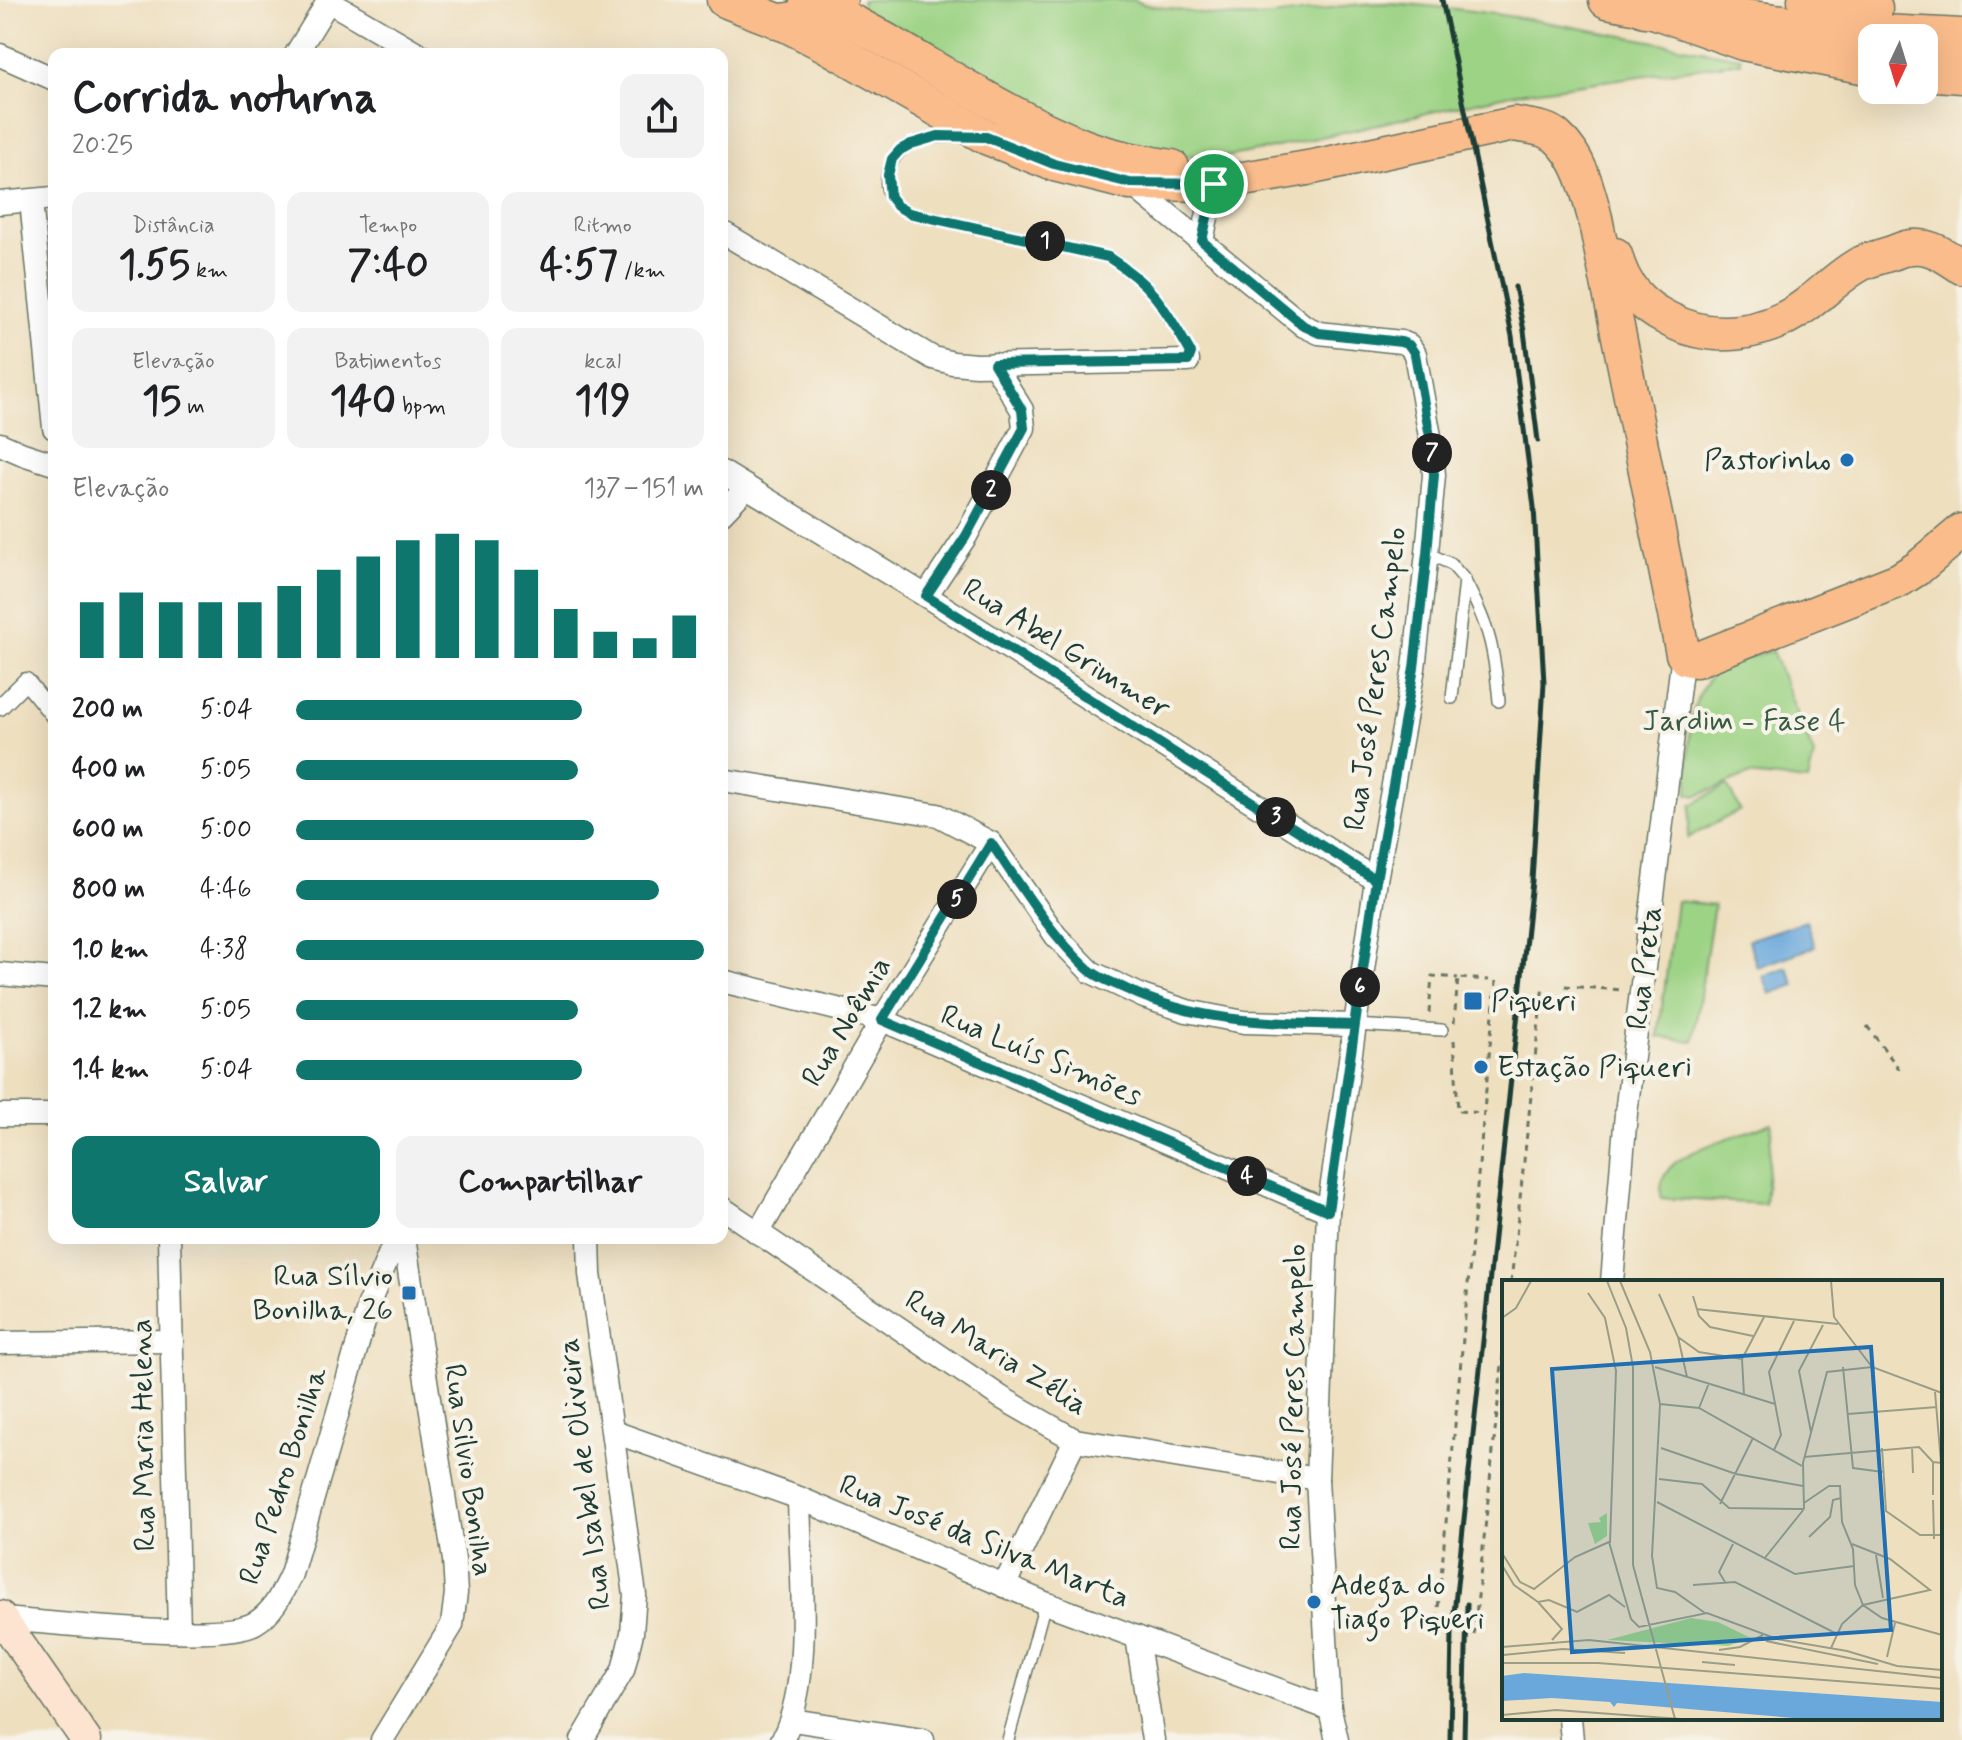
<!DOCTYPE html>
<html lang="pt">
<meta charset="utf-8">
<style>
:root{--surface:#fff;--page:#f2f2f2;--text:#202124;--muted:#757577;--accent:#0f766e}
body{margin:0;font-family:Mynerve,sans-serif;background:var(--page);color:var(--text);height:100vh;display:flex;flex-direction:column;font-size:30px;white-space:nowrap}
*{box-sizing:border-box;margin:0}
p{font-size:26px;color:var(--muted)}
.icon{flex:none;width:44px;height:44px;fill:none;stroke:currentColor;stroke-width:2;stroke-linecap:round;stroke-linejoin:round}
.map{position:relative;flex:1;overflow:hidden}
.panel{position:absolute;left:48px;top:48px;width:680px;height:1196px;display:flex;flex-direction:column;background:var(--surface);border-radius:16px;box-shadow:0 8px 32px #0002}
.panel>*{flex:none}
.needle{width:52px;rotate:184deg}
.tools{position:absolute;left:1858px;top:24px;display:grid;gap:16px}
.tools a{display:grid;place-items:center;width:80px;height:80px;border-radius:16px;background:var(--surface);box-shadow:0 8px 32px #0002;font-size:40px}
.pin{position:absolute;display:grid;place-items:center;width:68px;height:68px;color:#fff;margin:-34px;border:4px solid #fff;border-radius:50%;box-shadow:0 2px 8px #0007}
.km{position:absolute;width:40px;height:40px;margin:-20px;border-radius:50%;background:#222;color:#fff;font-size:22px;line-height:40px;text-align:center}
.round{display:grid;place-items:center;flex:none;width:84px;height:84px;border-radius:16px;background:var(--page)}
.overview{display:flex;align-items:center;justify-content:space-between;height:136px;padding:0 24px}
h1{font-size:44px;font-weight:700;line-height:60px}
.stats{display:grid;grid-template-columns:repeat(3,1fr);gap:12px;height:136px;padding:8px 24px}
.stats div{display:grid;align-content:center;border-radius:16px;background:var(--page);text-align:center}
.stats b{font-size:40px;font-weight:700}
.stats small{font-size:22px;font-weight:400}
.stats p{font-size:22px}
.chart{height:224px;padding:16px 24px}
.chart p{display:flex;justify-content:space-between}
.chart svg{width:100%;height:144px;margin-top:8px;stroke:var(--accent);stroke-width:6}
.cta{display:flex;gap:16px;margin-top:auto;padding:16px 24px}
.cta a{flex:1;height:92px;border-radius:16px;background:var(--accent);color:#fff;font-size:32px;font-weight:700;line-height:92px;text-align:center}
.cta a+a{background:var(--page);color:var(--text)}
ul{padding:0 24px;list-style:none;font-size:26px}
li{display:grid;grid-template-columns:128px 96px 1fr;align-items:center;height:60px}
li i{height:20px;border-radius:10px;background:var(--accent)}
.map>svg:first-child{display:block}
.green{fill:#9dd385;stroke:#5e885c;stroke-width:2}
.water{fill:#6aa8dc;stroke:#447288;stroke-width:2}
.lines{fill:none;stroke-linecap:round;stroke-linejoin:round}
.service-casing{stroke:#677665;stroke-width:14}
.pedestrian-casing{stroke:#677665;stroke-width:19}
.minor-casing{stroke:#677665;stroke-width:25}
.secondary-casing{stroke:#677665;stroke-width:33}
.primary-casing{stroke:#677665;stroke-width:37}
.trunk-casing{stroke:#677665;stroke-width:39}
.motorway-casing{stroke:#677665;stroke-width:43}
.path{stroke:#677665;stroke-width:3;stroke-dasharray:6 6;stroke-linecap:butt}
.service{stroke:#fff;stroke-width:11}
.pedestrian{stroke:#fff;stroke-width:16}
.minor{stroke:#fff;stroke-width:22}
.secondary{stroke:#fde4d1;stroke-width:30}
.primary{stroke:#fabc8b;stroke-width:34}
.trunk{stroke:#fabc8b;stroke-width:36}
.motorway{stroke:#fabc8b;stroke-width:40}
.rail{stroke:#1f3d34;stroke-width:5}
.route-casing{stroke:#fff;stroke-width:16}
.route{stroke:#0f766e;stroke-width:10}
.poi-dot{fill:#1f6fb2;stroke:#f7f3e8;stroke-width:3}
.labels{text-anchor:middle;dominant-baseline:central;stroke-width:8;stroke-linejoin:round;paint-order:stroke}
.poi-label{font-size:30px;fill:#1f3d34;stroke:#f7f3e8;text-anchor:start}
.street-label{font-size:30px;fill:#1f3d34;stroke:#f7f3e8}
.park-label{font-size:30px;fill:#385b44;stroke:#f7f3e8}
.inset-road{fill:none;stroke:#9b9e87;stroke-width:2}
.view{fill:#1f6fb2;fill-opacity:0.15;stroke:#1f6fb2;stroke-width:4}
.inset-edge{fill:none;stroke:#1f3d34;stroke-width:4}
</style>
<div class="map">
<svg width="1962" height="1740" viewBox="0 0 1962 1740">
<rect width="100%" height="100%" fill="#f7f3e8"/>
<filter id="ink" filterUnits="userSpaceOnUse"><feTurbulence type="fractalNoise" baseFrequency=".0125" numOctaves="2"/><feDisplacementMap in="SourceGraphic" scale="16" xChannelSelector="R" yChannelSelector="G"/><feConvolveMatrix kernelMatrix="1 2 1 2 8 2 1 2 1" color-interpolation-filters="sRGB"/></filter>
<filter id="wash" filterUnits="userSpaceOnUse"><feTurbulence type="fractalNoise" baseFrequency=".006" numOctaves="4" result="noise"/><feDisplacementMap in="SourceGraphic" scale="32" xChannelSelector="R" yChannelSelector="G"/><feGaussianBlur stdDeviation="1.8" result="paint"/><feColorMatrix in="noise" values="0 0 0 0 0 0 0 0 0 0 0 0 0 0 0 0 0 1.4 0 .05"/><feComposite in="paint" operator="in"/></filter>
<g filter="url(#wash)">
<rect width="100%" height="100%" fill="#eedfbf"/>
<!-- green -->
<g class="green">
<path d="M 862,0 L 1134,0 L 1143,4 C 1180,10 1220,19 1258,17 C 1307,14 1354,0 1403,4 C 1517,12 1629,39 1741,57 L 1741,62 L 1511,94 L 1268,149 L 1219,158 L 1152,153 L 1098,140 L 860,10 Z"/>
<polygon points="1772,651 1814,755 1808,781 1748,775 1697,796 1688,794 1690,721 1697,699 1715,666"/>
<polygon points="1727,785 1740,810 1688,838 1691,805"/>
<polygon points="1676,901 1714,905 1693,1041 1658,1037"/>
<path d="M 1772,1123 L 1765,1204 L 1661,1198 C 1660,1188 1662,1177 1669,1169 C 1683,1150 1748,1132 1772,1123 Z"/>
</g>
<!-- water -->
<g class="water">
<polygon points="1806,921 1815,947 1757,967 1748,940"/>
<polygon points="1787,967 1795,985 1770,994 1763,976"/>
</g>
</g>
<g filter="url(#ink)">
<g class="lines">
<defs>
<g id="service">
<path d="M 966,137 C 947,136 929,136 911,144 C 892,152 881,178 890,197 C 894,205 902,209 909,213 L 1108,257 C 1154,286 1164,307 1191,353 L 1188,361"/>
<polyline points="1427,553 1451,564 1465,580 1452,698"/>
<path d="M 1465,581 C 1490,628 1494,649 1499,701"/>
<polyline points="1354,1025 1442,1030"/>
<polyline points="1008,1740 1045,1603"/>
</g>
<polyline id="pedestrian" points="0,707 26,681 54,716"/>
<g id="minor">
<polyline points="328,1 419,54"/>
<polyline points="296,54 329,0"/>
<polyline points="0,55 54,79"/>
<polyline points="1130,183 1304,326 1319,333 1401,342 1409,345 1415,354 1431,442 1434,475 1427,553 1414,668 1376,880 1328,1211 1317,1479 1330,1709 1337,1740"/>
<polyline points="31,201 54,428"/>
<polyline points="0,203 54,198"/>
<polyline points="722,232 933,358 953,363 976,365 1188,361"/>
<polyline points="1202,241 1214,184"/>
<polyline points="0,444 23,454 54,464"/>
<polyline points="722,472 926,596 1376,880"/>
<polyline points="722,513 747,487"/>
<polyline points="926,596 966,536 1024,428 1022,410 994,364"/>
<polyline points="722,780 938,815 991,843 1056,936 1091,972 1144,997 1187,1011 1244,1022 1354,1025"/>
<polyline points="0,974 54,979"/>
<polyline points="722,981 882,1020 1328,1211"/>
<polyline points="0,1115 54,1115"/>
<polyline points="722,1208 1002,1398 1075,1440 1317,1479"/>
<polyline points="758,1233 882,1020 991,843"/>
<polyline points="169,1238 179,1631"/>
<polyline points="1612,1282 1626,1113 1683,654"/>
<polyline points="0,1343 172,1341"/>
<polyline points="614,1432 799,1498 1045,1603 1330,1709"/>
<polyline points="1004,1586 1075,1440"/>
<path d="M 3,1619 C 51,1622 221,1643 255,1623 C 274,1612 282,1593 291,1574 L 371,1298 L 396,1238"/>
<polyline points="1137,1637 1153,1740"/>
<polyline points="1570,1718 1572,1740"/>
<polyline points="792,1720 923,1740"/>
<polyline points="382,1740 452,1625 456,1593 454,1560 404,1238"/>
<polyline points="582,1740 623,1670 632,1633 635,1595 590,1274 589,1238"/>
<path d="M 782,1740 C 814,1680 800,1567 799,1498"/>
</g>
<polyline id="secondary" points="0,1616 86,1740"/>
<g id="primary">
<path d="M 724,0 L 781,22 L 824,44 L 986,137 L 1054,164 L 1130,183 L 1214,184 L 1313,167 L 1514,124 C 1529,127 1546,127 1557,137 C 1580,157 1588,191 1595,218 L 1683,654 L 1686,658 L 1696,660 L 1899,580 L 1918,568 L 1962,531"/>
<path d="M 807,0 C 902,42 986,107 1083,146 C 1111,157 1142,162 1172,167"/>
<path d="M 1615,255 C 1623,286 1640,305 1668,319 C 1712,343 1766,335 1806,305 C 1824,292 1840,275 1860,264 C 1868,260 1879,257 1889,254 C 1896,252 1905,247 1912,247 C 1931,245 1947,257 1962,267"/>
</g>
<g id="trunk">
<polyline points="1607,0 1645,7 1743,42 1872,67"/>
<polyline points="781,22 795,20 839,0"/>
<polyline points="1924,72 1962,75"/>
</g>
<g id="motorway">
<polyline points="1808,0 1872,9"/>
<polyline points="1645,7 1844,33 1962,39"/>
</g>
</defs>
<!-- service casing -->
<use href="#service" class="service-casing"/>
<!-- pedestrian casing -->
<use href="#pedestrian" class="pedestrian-casing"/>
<!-- minor casing -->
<use href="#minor" class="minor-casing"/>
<!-- secondary casing -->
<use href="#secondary" class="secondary-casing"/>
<!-- primary casing -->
<use href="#primary" class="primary-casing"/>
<!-- trunk casing -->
<use href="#trunk" class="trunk-casing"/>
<!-- motorway casing -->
<use href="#motorway" class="motorway-casing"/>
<!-- path -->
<g class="path">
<polyline points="1565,986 1622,990"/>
<polyline points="1429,1013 1432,976 1458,978"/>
<polyline points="1454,1023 1458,978 1489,980"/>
<polyline points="1867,1026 1902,1073"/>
<polyline points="1454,1040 1458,1111 1484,1113"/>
<polyline points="1511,1282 1543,984"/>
<polyline points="1436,1631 1496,981"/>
<polyline points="1474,1635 1504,1345"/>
</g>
<!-- service -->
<use href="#service" class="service"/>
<!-- pedestrian -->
<use href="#pedestrian" class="pedestrian"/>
<!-- minor -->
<use href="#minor" class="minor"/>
<!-- secondary -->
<use href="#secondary" class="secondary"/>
<!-- primary -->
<use href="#primary" class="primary"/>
<!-- trunk -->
<use href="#trunk" class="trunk"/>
<!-- motorway -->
<use href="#motorway" class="motorway"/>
<!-- rail -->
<g class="rail">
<polyline points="1442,0 1512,336 1534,507 1544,683 1532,881 1452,1632 1450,1740"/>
<polyline points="1515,287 1524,331 1538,441"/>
<polyline points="1464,1740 1467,1604"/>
</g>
</g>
</g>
<g class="lines" filter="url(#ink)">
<defs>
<path id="route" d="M 1214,184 L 1130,183 L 1054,164 L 986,137 L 938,136 L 911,144 L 900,150 L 892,159 L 888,175 L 890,197 L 897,206 L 909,213 L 1108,257 C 1154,286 1164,307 1191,353 L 1188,361 L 994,364 L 1022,410 L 1024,428 L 966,536 L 926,596 L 1376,880 L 1328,1211 L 882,1020 L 991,843 C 1021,886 1049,933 1088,969 C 1098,978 1114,983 1126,989 C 1202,1024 1272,1023 1354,1025 L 1376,880 L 1414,668 L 1427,553 L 1434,475 L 1431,442 L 1415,354 L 1409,345 L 1401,342 L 1319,333 L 1304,326 L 1202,241 L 1214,184"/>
</defs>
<!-- route casing -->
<use href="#route" class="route-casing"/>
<!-- route -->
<use href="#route" class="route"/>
</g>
<!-- markers -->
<g class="poi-dot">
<circle cx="1847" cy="460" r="8"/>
<rect x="1463" y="991" width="20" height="20" rx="4"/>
<circle cx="1481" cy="1067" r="8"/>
<rect x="401" y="1285" width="16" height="16" rx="4"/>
<circle cx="1314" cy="1602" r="8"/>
</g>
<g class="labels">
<!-- poi labels -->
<g class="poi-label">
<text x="1831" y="460" text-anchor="end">Pastorinho</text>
<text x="1491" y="1001">Piqueri</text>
<text x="1497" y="1067">Estação Piqueri</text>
<text x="393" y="1276" text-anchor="end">Rua Sílvio<tspan x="393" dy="34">Bonilha, 26</tspan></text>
<text x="1330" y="1585">Adega do<tspan x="1330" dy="34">Tiago Piqueri</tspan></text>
</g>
<!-- street labels -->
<g class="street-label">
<text transform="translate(1066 649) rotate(32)">Rua Abel Grimmer</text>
<text transform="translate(1376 679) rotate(-82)">Rua José Peres Campelo</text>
<text transform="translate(1645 968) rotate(-83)">Rua Preta</text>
<text transform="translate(847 1022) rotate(-59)">Rua Noêmia</text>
<text transform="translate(1041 1056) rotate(23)">Rua Luís Simões</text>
<text transform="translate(996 1353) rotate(32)">Rua Maria Zélia</text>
<text transform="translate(1294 1397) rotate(-89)">Rua José Peres Campelo</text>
<text transform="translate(144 1435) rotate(-91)">Rua Maria Helena</text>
<text transform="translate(468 1470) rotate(82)">Rua Silvio Bonilha</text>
<text transform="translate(585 1474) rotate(-97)">Rua Isabel de Oliveira</text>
<text transform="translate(284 1476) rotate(-72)">Rua Pedro Bonilha</text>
<text transform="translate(984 1542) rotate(22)">Rua José da Silva Marta</text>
</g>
<!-- park labels -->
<g class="park-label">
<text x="1744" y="721">Jardim - Fase 4</text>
</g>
</g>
<!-- overview -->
<g transform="translate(1502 1280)">
<rect width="440" height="440" fill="#eedfbf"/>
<path d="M 105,233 L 105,256 L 93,264 L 86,243 L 99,242 L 97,238 ZM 189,338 L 216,342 L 249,358 L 226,366 L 105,360 Z" fill="#9dd385"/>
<path d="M 22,393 L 440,422 L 440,439 L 304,439 L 115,423 L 112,427 L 108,422 L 50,418 L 0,421 L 0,396 Z" fill="#6aa8dc"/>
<path class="inset-road" d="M 105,1 L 124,48 L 131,87 L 131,285 L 173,439M 118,1 L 148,72 L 158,124 L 150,276 L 155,308 L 173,312 L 203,333M 329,1 L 332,37 L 370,87 L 440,113M 86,13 L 103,38 L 114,91 L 108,263M 157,14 L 176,57 L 185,97M 191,16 L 197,36 L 208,47 L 251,56M 194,29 L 336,44M 0,38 L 14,28 L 29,1M 176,57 L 197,72 L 240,79M 153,87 L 273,124M 341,87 L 351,188 L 381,192M 433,112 L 439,183M 242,115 L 240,79 L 262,37M 158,124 L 197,128 L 300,186M 197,128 L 207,103M 346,134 L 435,127M 309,152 L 297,91 L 321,45M 410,167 L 411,193M 159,168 L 234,194 L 301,206M 380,168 L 384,231 L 418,255 L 440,255M 272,170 L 279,155 L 267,92 L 292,41M 302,177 L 417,167 L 431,182 L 440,183M 431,182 L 431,215M 157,199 L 200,204 L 227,228 L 302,229M 431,220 L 432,259M 155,222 L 293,294 L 352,286M 302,223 L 327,206 L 338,206 L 340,242 L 351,269 L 353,305 L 361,325 L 380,338 L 440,355M 218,224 L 251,158M 302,229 L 301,183 L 325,92 L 370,87M 307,257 L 328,237 L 331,220 L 339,218M 0,273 L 18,302 L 32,309 L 73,277 L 107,262 L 129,339 L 137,347 L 205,333 L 275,359 L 345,371 L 395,386 L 440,390M 374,275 L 381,318M 262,279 L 302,229M 0,285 L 12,305 L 36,322 L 47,320 L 75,332 L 107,315 L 123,327M 223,302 L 217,292 L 231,264M 191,305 L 233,302 L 335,354M 36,322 L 60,349 L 50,360M 264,361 L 376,384M 0,367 L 87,360 L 440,398M 329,368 L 340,344 L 361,325 L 428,310 L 388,279 L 350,264M 217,370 L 238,367 L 261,355M 1,375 L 61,369 L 123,373M 385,377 L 393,343M 200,382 L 233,385M 0,383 L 96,383 L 440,409M 0,435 L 54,430 L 179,439"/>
<path class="view" d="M 369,67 L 389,350 L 70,372 L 50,89 Z"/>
<rect width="440" height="440" class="inset-edge"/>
</g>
</svg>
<div class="tools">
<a><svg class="needle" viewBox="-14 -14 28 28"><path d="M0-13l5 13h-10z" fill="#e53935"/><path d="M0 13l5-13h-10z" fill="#757577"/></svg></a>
</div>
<div class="pin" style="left:1214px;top:184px;background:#1e9e55"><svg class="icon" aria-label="arrive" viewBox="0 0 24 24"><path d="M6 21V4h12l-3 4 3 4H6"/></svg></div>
<b class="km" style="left:1045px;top:241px">1</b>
<b class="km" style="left:991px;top:490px">2</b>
<b class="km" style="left:1276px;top:817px">3</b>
<b class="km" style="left:1247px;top:1176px">4</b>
<b class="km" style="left:957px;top:899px">5</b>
<b class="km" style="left:1360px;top:987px">6</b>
<b class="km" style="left:1432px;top:453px">7</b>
<section class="panel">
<div class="overview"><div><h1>Corrida noturna</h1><p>20:25</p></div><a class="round"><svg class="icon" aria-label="share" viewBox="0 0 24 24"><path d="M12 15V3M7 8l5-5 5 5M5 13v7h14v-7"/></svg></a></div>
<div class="stats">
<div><p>Distância</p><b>1.55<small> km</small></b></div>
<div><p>Tempo</p><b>7:40</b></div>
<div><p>Ritmo</p><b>4:57<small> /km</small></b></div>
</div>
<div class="stats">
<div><p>Elevação</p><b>15<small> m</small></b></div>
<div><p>Batimentos</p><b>140<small> bpm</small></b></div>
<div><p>kcal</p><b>119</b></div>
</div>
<div class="chart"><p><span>Elevação</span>137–151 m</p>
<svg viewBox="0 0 160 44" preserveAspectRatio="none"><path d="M5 44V27M15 44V24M25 44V27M35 44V27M45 44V27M55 44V22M65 44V17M75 44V13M85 44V8M95 44V6M105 44V8M115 44V17M125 44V29M135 44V36M145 44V38M155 44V31"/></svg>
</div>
<ul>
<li><b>200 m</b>5:04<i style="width:70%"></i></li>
<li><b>400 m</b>5:05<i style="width:69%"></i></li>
<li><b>600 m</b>5:00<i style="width:73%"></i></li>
<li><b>800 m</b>4:46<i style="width:89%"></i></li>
<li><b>1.0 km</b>4:38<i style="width:100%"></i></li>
<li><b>1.2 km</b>5:05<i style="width:69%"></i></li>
<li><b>1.4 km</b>5:04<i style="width:70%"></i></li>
</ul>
<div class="cta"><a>Salvar</a><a>Compartilhar</a></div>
</section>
</div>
